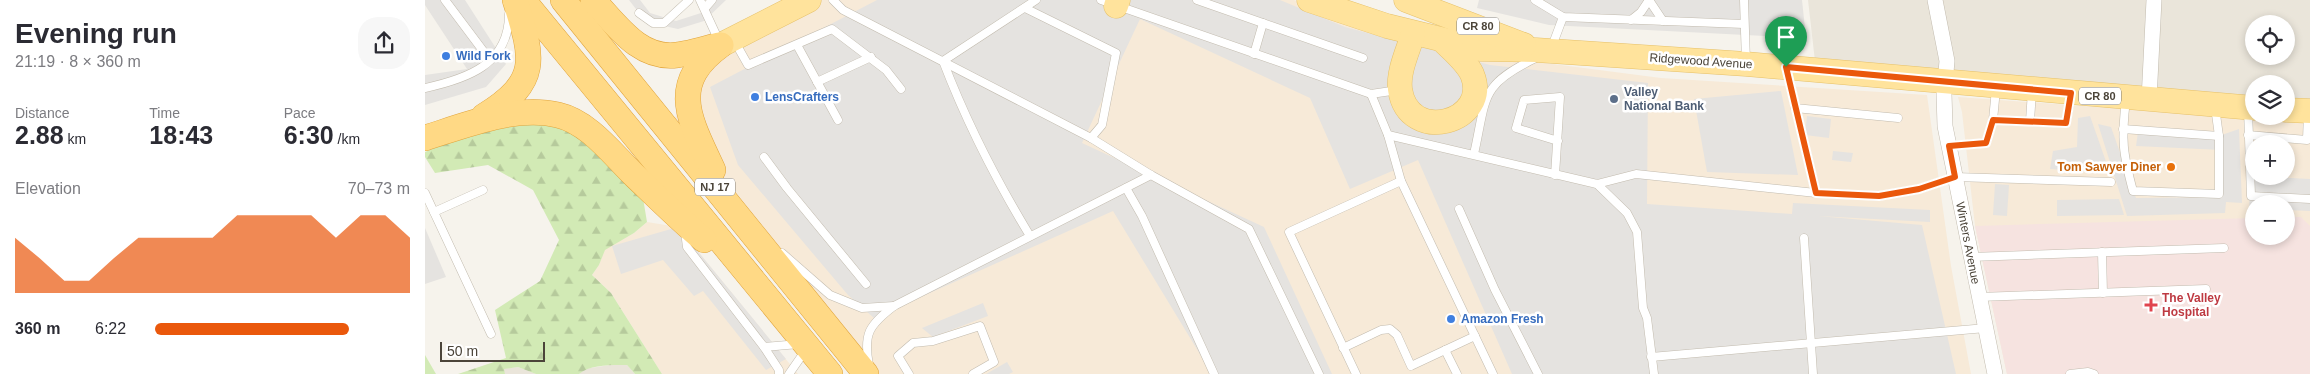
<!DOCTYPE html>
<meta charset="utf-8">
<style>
:root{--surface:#fff;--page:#f7f7f7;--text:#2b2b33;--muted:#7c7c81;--accent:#ea580c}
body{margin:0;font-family:Helvetica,sans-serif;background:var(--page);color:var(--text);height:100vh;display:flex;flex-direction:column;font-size:19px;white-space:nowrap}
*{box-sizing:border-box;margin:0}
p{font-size:16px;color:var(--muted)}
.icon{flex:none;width:28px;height:28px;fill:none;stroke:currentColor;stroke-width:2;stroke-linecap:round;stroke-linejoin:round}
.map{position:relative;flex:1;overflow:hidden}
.sheet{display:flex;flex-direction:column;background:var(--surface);width:425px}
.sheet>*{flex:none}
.tools{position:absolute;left:1820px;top:15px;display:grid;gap:10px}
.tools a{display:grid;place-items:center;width:50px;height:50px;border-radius:50%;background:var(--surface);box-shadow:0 2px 8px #0003;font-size:25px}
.scale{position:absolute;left:15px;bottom:12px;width:105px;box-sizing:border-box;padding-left:5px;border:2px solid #4b4439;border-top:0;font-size:14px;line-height:18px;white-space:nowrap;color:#4b4439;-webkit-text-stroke:4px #fff;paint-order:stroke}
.pin{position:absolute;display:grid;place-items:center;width:42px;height:42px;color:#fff;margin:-51px -21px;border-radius:50% 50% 50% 0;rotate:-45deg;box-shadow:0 0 5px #0007}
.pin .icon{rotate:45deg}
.round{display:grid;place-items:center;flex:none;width:52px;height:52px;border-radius:20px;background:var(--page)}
.headline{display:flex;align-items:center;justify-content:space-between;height:85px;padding:0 15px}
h1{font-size:28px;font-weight:700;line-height:38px}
.stats{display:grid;grid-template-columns:repeat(3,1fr);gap:8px;height:85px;padding:5px 15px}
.stats div{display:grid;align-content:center}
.stats b{font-size:25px;font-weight:700}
.stats small{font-size:14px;font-weight:400}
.stats p{font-size:14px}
.chart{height:140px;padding:10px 15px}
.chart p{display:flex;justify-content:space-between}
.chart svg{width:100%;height:90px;margin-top:5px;fill:var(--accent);opacity:.7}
ul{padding:0 15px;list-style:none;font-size:16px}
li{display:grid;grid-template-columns:80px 60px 1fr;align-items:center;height:38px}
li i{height:12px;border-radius:6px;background:var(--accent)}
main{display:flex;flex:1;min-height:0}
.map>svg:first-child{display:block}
.residential{fill:#eae5da;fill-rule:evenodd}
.commercial{fill:#f7ead8;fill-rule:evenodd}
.medical{fill:#f6e3e0}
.forest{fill:url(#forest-firs)}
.parking{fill:#e5e3e0}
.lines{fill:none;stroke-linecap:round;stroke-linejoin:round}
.service-casing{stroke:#c2bbae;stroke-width:9}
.minor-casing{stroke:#c2bbae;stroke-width:16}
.primary-casing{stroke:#e6c16a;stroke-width:25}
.trunk-casing{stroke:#e0a43c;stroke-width:26}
.service{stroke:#fff;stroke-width:8}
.minor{stroke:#fff;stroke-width:15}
.primary{stroke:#ffe39c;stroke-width:24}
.trunk{stroke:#ffd985;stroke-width:25}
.route-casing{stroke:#fff;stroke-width:10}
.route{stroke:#ea580c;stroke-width:6}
.shop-dot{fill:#3f7fe0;stroke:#fff;stroke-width:2}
.service-dot{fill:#5c6f8a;stroke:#fff;stroke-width:2}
.food-dot{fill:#e8710a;stroke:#fff;stroke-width:2}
.health-dot{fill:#e0444e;stroke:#fff;stroke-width:2}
.labels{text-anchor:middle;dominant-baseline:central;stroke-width:5;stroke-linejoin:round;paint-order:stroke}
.shield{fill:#fff;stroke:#817c74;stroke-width:1}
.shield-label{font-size:11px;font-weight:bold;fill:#4b4439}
.shop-label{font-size:12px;font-weight:bold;fill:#366cbe;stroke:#fff;text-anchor:start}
.street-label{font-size:12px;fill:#4b4439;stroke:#fff}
.service-label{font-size:12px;font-weight:bold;fill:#4e5e75;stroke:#fff;text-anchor:start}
.food-label{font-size:12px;font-weight:bold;fill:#c56008;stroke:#fff;text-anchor:end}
.health-label{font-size:12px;font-weight:bold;fill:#be3a42;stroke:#fff;text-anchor:start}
</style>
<main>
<section class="sheet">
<div class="headline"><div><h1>Evening run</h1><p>21:19 · 8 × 360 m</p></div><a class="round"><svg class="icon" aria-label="share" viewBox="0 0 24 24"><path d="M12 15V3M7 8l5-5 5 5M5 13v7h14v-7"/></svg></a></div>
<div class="stats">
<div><p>Distance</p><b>2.88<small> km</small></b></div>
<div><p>Time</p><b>18:43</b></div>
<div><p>Pace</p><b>6:30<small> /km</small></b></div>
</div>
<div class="chart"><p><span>Elevation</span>70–73 m</p>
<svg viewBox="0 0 160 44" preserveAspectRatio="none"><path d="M0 44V17L10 27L20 38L30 38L40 27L50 17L60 17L70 17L80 17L90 6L100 6L110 6L120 6L130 17L140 6L150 6L160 17V44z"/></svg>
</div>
<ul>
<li><b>360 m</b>6:22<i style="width:76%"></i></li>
</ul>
</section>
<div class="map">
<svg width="1885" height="374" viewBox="0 0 1885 374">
<defs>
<pattern id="forest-firs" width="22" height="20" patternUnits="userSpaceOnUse" patternTransform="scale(1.25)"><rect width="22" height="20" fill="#d2eab5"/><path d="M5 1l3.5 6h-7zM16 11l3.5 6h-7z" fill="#b6ca9c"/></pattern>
</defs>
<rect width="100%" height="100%" fill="#f6f3ec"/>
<!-- residential -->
<g class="residential">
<path d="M 1383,0 L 1885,0 L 1885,111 L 1861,110 L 1861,84 L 1829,84 L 1829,108 L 1391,70 ZM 1829,24 L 1861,24 L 1861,56 L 1829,56 Z"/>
<polygon points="185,365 202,365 210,374 154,374 159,369"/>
<polygon points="93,367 109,373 111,374 80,374 78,369"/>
</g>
<!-- commercial -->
<g class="commercial">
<polygon points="369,0 869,0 933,26 1021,50 1236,78 1502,95 1526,266 1546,374 440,374 248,129 260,68"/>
<path d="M 1533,97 L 1885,122 L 1885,374 L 1582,374 L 1550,226 L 1537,112 ZM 1829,144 L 1861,144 L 1861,176 L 1829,176 ZM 1829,204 L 1861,204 L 1861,236 L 1829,236 Z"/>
<polygon points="222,222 253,227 373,374 237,374 186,293 167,275 174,265 179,250 209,233"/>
</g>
<!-- medical -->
<polygon class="medical" points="1861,217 1876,217 1885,226 1885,374 1582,374 1550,226 1829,218 1829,236 1861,236"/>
<!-- forest -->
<g class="forest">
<path d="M 118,123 L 148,129 L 217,192 L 222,222 L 209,233 L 180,250 L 174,265 L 167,275 L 186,293 L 237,374 L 210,374 L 202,365 C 187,365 166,364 154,374 L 111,374 L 93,367 L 79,369 L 80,374 L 33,374 L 81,358 L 70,310 L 115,281 L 134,240 L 108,190 L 63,165 L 10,173 L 0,157 L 0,152 C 38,135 77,126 118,123 Z"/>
<polygon points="0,355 11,374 0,374"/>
</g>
<!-- parking -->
<g class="parking">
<polygon points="0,0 40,0 81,64 61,87 0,105 0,75 42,69 0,5"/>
<polygon points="204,0 215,0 225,13 251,21 276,13 288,0 301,0 279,21 253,29 221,22"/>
<polygon points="452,0 855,0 920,27 1065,65 1223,83 1222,204 1367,214 1368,203 1505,210 1505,222 1393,216 1497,225 1531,374 1087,374 993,160 925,189 885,98 715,19 657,143 839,227 907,374 787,374 688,211 449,318 423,295 313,165 285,87"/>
<polygon points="1054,0 1377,0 1381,38 1124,25 1052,8"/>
<polygon points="1356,91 1373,175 1282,172 1269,99"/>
<polygon points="1382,116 1406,119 1404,138 1380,135"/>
<polygon points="1665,116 1685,173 1625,169 1628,151 1652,147 1653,118"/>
<polygon points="1673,124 1686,127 1711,198 1798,197 1797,150 1711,146 1713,132 1788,138 1814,129 1817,203 1801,202 1800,213 1702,216"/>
<polygon points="1408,151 1428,153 1426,162 1407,160"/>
<polygon points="1826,176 1885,179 1885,211 1861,210 1861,204 1829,204 1829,208 1824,208"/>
<polygon points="1570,184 1584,185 1582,216 1568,215"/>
<polygon points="1694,199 1699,215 1632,216 1632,200"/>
<polygon points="253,227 361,359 341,370 278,291 269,296 238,260 196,274 187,246"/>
<polygon points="0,228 21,277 0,284"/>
<polygon points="558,303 563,316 508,337 497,328"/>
<polygon points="582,362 588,372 584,374 561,374"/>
</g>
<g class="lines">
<defs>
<g id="service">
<polyline points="20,0 65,60"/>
<polyline points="275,0 294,41"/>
<polyline points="408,0 418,10 666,138 726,175 824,229 894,374"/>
<polyline points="676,0 946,94 973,90"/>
<polyline points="772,0 938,58"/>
<polyline points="1110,0 1138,17 1319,24"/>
<polyline points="1224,0 1238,21"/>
<polyline points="1319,0 1321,62"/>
<polyline points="280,8 287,0"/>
<polyline points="600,8 691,53 677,125 666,138"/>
<polyline points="214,13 228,23 239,23 264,0"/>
<polyline points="1206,20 1216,12 1224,0"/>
<polyline points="310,42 323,65 407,29 461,70 476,89"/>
<polyline points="372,45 413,120"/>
<polyline points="1126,49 1138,17"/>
<polyline points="829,54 838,23"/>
<polyline points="1362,71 1391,193"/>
<polyline points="392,82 446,57"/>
<path d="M 0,88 C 41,79 84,65 84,14"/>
<polyline points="946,94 963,135 1172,184 1211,174 1391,193 1454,196 1494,189 1530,177 1686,182"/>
<path d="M 1701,100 C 1696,139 1698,154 1708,191 L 1794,194 L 1794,136 L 1790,107"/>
<polyline points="1370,108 1473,118"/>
<polyline points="1823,109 1826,196 1885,199"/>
<polyline points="1568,120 1571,89"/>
<polyline points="1605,121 1607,91"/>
<polyline points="1698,129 1794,136"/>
<polyline points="963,135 976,181 1068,374"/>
<polyline points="1823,135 1882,140 1883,113"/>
<polyline points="1524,146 1561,143 1568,120 1641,123 1646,95"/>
<path d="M 1049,154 C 1062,96 1054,85 1113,57"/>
<polyline points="339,157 362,188 441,284"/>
<polyline points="1130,175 1135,97 1099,100 1091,128 1133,141"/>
<polyline points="1172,184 1202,213 1212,232 1218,308 1222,318 1229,374"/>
<polyline points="701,188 717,216 789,374"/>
<polyline points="0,193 66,334"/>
<polyline points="1034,209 1070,290 1113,374"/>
<polyline points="9,212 58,190"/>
<polyline points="260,232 262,247 339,347 374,344"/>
<path d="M 605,236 C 571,180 541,121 518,61 L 611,0"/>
<polyline points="1379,238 1388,374"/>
<polyline points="1677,252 1678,293"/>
<polyline points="357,253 405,295 437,308 469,306"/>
<polyline points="1546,257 1799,248"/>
<polyline points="1554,297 1781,289"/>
<polyline points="339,347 354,370 354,374"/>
<polyline points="918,348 956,330 965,329 972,335 986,366 1050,336"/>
<polyline points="1020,350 1032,374"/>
<polyline points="1226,357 1561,328"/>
<path d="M 444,365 C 438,334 444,325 469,306 L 726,175"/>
<polyline points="364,374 380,351"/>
<polyline points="484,374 473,356 488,343 508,341 555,326 569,362 548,374"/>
<polyline points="931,374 864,232 976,181"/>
<polyline points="1645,374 1663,372 1669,374"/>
</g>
<g id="minor">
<polyline points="1510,0 1522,61 1519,94 1520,126 1570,374"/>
<polyline points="1724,100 1729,0"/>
</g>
<g id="primary">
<polyline points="884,0 962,26 1056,49 1111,50 1321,64 1829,108"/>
<polyline points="981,0 1099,45"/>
<polyline points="691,6 693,0"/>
<path d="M 988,34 C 983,51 973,71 975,89 C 983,146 1067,122 1047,74 C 1041,61 1027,50 1017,40"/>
<polyline points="296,45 384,0"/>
<polyline points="1861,110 1885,111"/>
</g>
<g id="trunk">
<polyline points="98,0 405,374"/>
<polyline points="138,0 441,374"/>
<path d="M 168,0 C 191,24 214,60 252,55 C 266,53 280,49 294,45"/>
<path d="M 59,116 C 116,81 108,58 90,0"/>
<path d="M 0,138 C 41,125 90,105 133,115 C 164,122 188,155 210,176 C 233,198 255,220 279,240"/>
<path d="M 288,170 C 265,120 242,84 296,45"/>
</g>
</defs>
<!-- service casing -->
<use href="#service" class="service-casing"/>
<!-- minor casing -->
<use href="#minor" class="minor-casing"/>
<!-- primary casing -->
<use href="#primary" class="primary-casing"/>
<!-- trunk casing -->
<use href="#trunk" class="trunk-casing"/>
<!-- service -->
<use href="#service" class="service"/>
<!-- minor -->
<use href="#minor" class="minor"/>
<!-- primary -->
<use href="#primary" class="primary"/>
<!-- trunk -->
<use href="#trunk" class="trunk"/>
</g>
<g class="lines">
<defs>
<polygon id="route" points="1361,67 1646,93 1641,123 1568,120 1561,143 1524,146 1530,177 1494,189 1454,196 1391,193"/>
</defs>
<!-- route casing -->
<use href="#route" class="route-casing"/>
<!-- route -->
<use href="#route" class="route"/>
</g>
<!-- markers -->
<g class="shop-dot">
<circle cx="21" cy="56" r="5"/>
<circle cx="330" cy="97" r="5"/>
<circle cx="1026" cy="319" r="5"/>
</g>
<circle class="service-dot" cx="1189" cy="99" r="5"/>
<circle class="food-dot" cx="1746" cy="167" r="5"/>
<path class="health-dot" d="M1723.5 297.5h5v5h5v5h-5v5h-5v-5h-5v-5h5z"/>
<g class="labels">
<!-- shield labels -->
<g class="shield">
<rect x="1032" y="17.5" width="42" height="17" rx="4"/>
<rect x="1654" y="87.5" width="42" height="17" rx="4"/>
<rect x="270" y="178.5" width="40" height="17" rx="4"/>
</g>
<g class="shield-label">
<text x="1053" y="26">CR 80</text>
<text x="1675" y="96">CR 80</text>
<text x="290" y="187">NJ 17</text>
</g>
<!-- shop labels -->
<g class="shop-label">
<text x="31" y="56">Wild Fork</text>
<text x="340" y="97">LensCrafters</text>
<text x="1036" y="319">Amazon Fresh</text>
</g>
<!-- street labels -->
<g class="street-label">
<text transform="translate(1276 61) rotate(4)">Ridgewood Avenue</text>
<text transform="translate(1543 243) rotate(79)">Winters Avenue</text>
</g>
<!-- service labels -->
<g class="service-label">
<text x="1199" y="92">Valley<tspan x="1199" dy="14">National Bank</tspan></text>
</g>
<!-- food labels -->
<g class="food-label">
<text x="1736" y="167">Tom Sawyer Diner</text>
</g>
<!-- health labels -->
<g class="health-label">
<text x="1737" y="298">The Valley<tspan x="1737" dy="14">Hospital</tspan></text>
</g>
</g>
</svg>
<div class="tools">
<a><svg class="icon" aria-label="locate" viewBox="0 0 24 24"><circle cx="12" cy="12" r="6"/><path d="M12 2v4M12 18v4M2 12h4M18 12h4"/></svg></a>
<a><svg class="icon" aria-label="layers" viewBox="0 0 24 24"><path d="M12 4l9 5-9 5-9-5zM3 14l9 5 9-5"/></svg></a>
<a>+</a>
<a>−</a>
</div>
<div class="scale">50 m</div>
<div class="pin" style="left:1361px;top:67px;background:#1e9e55"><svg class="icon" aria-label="arrive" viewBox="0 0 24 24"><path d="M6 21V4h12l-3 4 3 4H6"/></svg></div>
</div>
</main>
